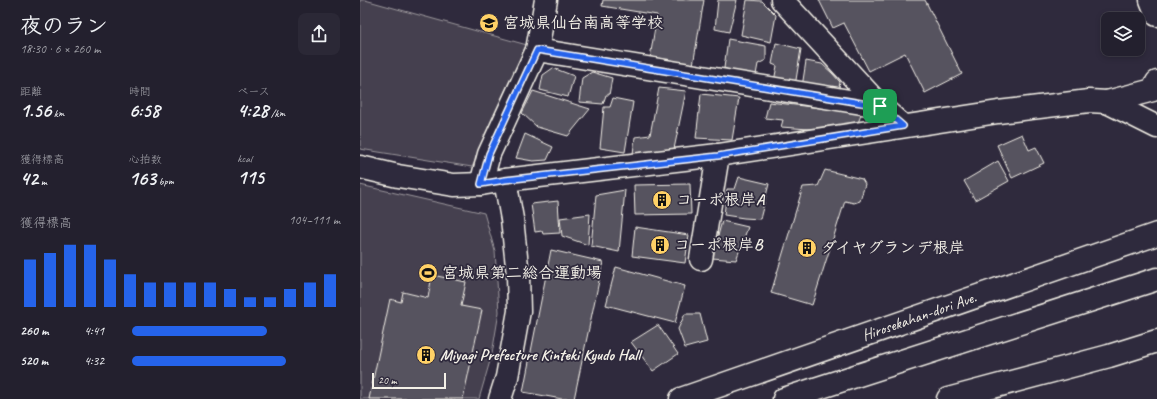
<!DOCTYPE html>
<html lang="ja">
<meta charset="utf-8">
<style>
:root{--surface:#23202e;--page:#2b2836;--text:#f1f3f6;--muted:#a3a3aa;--line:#403e4a;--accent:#2563eb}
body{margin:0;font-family:Caveat,"Klee One",sans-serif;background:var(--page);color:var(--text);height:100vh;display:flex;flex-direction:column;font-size:15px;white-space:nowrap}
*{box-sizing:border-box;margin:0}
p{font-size:13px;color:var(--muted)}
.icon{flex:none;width:22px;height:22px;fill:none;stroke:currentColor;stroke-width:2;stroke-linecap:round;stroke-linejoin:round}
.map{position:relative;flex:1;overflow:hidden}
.sheet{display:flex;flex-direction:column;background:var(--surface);width:360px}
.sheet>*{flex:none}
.fabs{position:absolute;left:741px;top:12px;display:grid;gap:8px}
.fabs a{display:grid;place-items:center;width:44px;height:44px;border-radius:8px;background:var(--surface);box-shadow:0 2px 6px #0003,0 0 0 1px var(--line);font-size:20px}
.scale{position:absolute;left:12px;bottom:10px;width:74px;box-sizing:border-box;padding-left:4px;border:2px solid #f4f1e8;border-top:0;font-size:11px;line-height:14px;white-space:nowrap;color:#f4f1e8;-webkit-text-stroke:3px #2f2a3d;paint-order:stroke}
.pin{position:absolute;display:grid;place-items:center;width:34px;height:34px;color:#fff;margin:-17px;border-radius:8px;box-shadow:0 2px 6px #0006}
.round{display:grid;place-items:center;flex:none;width:42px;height:42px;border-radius:8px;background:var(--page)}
.overview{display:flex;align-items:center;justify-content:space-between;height:68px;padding:0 20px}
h1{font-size:22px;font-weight:700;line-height:30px}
.metrics{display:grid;grid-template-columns:repeat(3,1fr);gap:6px;height:68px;padding:4px 20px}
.metrics div{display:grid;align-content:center}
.metrics b{font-size:20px;font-weight:700}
.metrics small{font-size:11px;font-weight:400}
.metrics p{font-size:11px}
.chart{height:112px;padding:8px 20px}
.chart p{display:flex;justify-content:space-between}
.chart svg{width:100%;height:72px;margin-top:4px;stroke:var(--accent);stroke-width:6}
ul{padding:0 20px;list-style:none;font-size:13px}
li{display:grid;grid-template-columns:64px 48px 1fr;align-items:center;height:30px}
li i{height:10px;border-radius:5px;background:var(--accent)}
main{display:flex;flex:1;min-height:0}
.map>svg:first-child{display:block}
.green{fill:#454050;stroke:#9c989c}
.building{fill:#56525f;stroke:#f4f1e8}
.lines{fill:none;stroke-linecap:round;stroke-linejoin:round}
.street-casing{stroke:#f4f1e8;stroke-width:25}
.secondary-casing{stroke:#f4f1e8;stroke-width:25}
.highway-casing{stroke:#f4f1e8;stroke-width:25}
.street{stroke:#2f2a3d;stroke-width:22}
.secondary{stroke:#2f2a3d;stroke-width:22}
.highway{stroke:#2f2a3d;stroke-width:22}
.route-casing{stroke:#fff;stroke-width:8}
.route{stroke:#2563eb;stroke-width:5}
.labels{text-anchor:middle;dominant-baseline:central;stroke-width:3.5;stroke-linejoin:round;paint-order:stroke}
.poi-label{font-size:16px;font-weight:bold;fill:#f4f1e8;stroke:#2f2a3d;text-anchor:start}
.street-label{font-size:16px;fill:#f4f1e8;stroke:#2f2a3d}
</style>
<main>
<section class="sheet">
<div class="overview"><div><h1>夜のラン</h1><p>18:30 · 6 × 260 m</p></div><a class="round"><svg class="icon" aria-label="share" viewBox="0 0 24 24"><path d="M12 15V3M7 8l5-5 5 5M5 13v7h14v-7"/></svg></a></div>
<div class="metrics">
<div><p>距離</p><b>1.56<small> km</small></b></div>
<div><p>時間</p><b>6:58</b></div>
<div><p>ペース</p><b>4:28<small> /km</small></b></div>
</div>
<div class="metrics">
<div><p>獲得標高</p><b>42<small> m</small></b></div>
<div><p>心拍数</p><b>163<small> bpm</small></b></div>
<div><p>kcal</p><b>115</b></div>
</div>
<div class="chart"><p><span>獲得標高</span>104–111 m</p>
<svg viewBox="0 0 160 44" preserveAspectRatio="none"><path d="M5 44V15M15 44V11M25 44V6M35 44V6M45 44V15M55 44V24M65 44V29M75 44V29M85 44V29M95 44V29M105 44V33M115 44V38M125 44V38M135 44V33M145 44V29M155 44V24"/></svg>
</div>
<ul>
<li><b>260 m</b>4:41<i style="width:65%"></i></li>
<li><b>520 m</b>4:32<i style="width:74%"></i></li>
</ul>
</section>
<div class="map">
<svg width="797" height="399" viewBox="0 0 797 399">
<rect width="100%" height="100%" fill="#2f2a3d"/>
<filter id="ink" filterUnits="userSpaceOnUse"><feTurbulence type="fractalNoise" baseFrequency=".025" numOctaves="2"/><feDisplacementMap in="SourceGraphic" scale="8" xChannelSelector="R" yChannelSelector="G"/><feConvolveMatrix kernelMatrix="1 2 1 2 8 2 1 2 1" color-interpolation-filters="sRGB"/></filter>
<g filter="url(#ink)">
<!-- green -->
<g class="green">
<polygon points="0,0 5,0 167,45 167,57 112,167 0,149"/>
<polygon points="0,185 124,213 135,251 139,312 132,354 119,399 0,399"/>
</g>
<!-- building -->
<g class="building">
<polygon points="243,0 344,0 332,71 289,64 297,15 242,6"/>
<polygon points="358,0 377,0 369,32 355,29"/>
<polygon points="387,0 402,1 416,15 411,42 381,35"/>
<polygon points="459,0 565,0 602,74 565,93 545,53 509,71 484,23 473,28"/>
<polygon points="368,39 406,46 406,60 398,64 395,80 364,68"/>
<polygon points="416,43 441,49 435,86 414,81 417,66 412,64"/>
<polygon points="446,61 462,64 472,73 480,82 478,93 442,87"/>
<polygon points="193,68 214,76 208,97 180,90 183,75"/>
<polygon points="232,72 252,78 249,95 246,95 243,104 219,102 222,78"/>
<polygon points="299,88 326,91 314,149 273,154 275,137 290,135"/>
<polygon points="173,91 230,109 208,136 177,127 162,113"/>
<polygon points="341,94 379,98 372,140 336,138"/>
<polygon points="253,98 273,102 265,152 240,148 244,107 250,107"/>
<polygon points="409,102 496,112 501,115 498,123 462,130 421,127 423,120 405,118"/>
<polygon points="165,134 193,147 187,160 173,161 156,158"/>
<polygon points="662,134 669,150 676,147 684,163 652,178 637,145"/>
<polygon points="638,161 649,181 615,200 604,181"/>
<polygon points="465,170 502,179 505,184 500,201 494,203 485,201 452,305 411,293 443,187 458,186"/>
<polygon points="379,177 409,184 400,219 384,218 364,215 367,189 375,189"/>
<polygon points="330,184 331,214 275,215 274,185"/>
<polygon points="265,190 259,252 231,246 236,195"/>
<polygon points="198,201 200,233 183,234 182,231 175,232 171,204"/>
<polygon points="230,214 228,245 202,236 200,218"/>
<polygon points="362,221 388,227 376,260 352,258"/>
<polygon points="275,227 329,235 325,263 272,256"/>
<polygon points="191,250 243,262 214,399 202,399 163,392"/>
<polygon points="256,267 325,286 315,323 246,305"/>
<polygon points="72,275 106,282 101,306 122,310 103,399 9,399 30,299 41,302 43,292 68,298"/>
<polygon points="325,314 340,314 347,342 325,348 318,329"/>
<polygon points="298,325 318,354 293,371 271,342"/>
</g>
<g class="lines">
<defs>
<g id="street">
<polyline points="422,0 520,106 543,126"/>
<polyline points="177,50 520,106"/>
<polyline points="747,102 797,127"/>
<polyline points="121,184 129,154 177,50 186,0"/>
<polyline points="341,259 358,155"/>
<polyline points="588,399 749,356 797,341"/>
</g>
<g id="secondary">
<polyline points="0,167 38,176 94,185 121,184 145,180 358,155 638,112 729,101 747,102"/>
<polyline points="140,399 147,377 159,311 158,275 152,219 145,180"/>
<path id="s1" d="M 321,399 L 797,234"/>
<polyline points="424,399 797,279"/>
</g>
<g id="highway">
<polyline points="791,0 797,15"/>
<polyline points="747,102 793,90 797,82"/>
</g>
</defs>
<!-- street casing -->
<use href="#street" class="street-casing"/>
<!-- secondary casing -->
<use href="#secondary" class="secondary-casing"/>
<!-- highway casing -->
<use href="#highway" class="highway-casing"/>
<!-- street -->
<use href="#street" class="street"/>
<!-- secondary -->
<use href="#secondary" class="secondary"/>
<!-- highway -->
<use href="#highway" class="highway"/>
</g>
</g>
<g class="lines" filter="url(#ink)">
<defs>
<polygon id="route" points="177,50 520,106 543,126 358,156 145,180 121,184 129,154"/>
</defs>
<!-- route casing -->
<use href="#route" class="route-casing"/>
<!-- route -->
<use href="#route" class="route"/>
</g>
<!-- icons -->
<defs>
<symbol id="school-disc" viewBox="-11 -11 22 22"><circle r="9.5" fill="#ffd166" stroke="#2f2a3d"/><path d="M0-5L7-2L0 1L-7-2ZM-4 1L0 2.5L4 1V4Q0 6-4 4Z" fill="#111"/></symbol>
<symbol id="building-disc" viewBox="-11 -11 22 22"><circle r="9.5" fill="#ffd166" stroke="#2f2a3d"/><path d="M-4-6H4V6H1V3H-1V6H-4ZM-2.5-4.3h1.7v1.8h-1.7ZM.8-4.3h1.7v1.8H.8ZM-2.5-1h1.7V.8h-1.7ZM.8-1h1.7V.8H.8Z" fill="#111"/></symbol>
<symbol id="stadium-disc" viewBox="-11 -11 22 22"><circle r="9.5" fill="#ffd166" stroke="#2f2a3d"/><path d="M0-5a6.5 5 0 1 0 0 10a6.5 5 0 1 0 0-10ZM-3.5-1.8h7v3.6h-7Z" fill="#111"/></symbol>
</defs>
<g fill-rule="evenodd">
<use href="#school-disc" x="118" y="12" width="22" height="22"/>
<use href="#building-disc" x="291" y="189" width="22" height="22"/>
<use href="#building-disc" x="289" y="234" width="22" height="22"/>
<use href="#building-disc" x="436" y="237" width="22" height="22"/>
<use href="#stadium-disc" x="57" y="262" width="22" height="22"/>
<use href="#building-disc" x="55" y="344" width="22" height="22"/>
</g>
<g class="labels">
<!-- poi labels -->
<g class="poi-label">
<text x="143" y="23">宮城県仙台南高等学校</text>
<text x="316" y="200">コーポ根岸A</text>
<text x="314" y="245">コーポ根岸B</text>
<text x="461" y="248">ダイヤグランデ根岸</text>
<text x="82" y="273">宮城県第二総合運動場</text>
<text x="80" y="355">Miyagi Prefecture Kinteki Kyudo Hall</text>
</g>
<!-- street labels -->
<g class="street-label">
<text stroke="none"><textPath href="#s1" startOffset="252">Hirosekahan-dori Ave.</textPath></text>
</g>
</g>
</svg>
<div class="fabs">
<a><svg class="icon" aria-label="layers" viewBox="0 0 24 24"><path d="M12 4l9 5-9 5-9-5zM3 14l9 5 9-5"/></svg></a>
</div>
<div class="scale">20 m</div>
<div class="pin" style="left:520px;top:106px;background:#1e9e55"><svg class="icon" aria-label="arrive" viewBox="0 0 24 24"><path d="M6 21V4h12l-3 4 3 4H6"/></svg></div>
</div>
</main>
